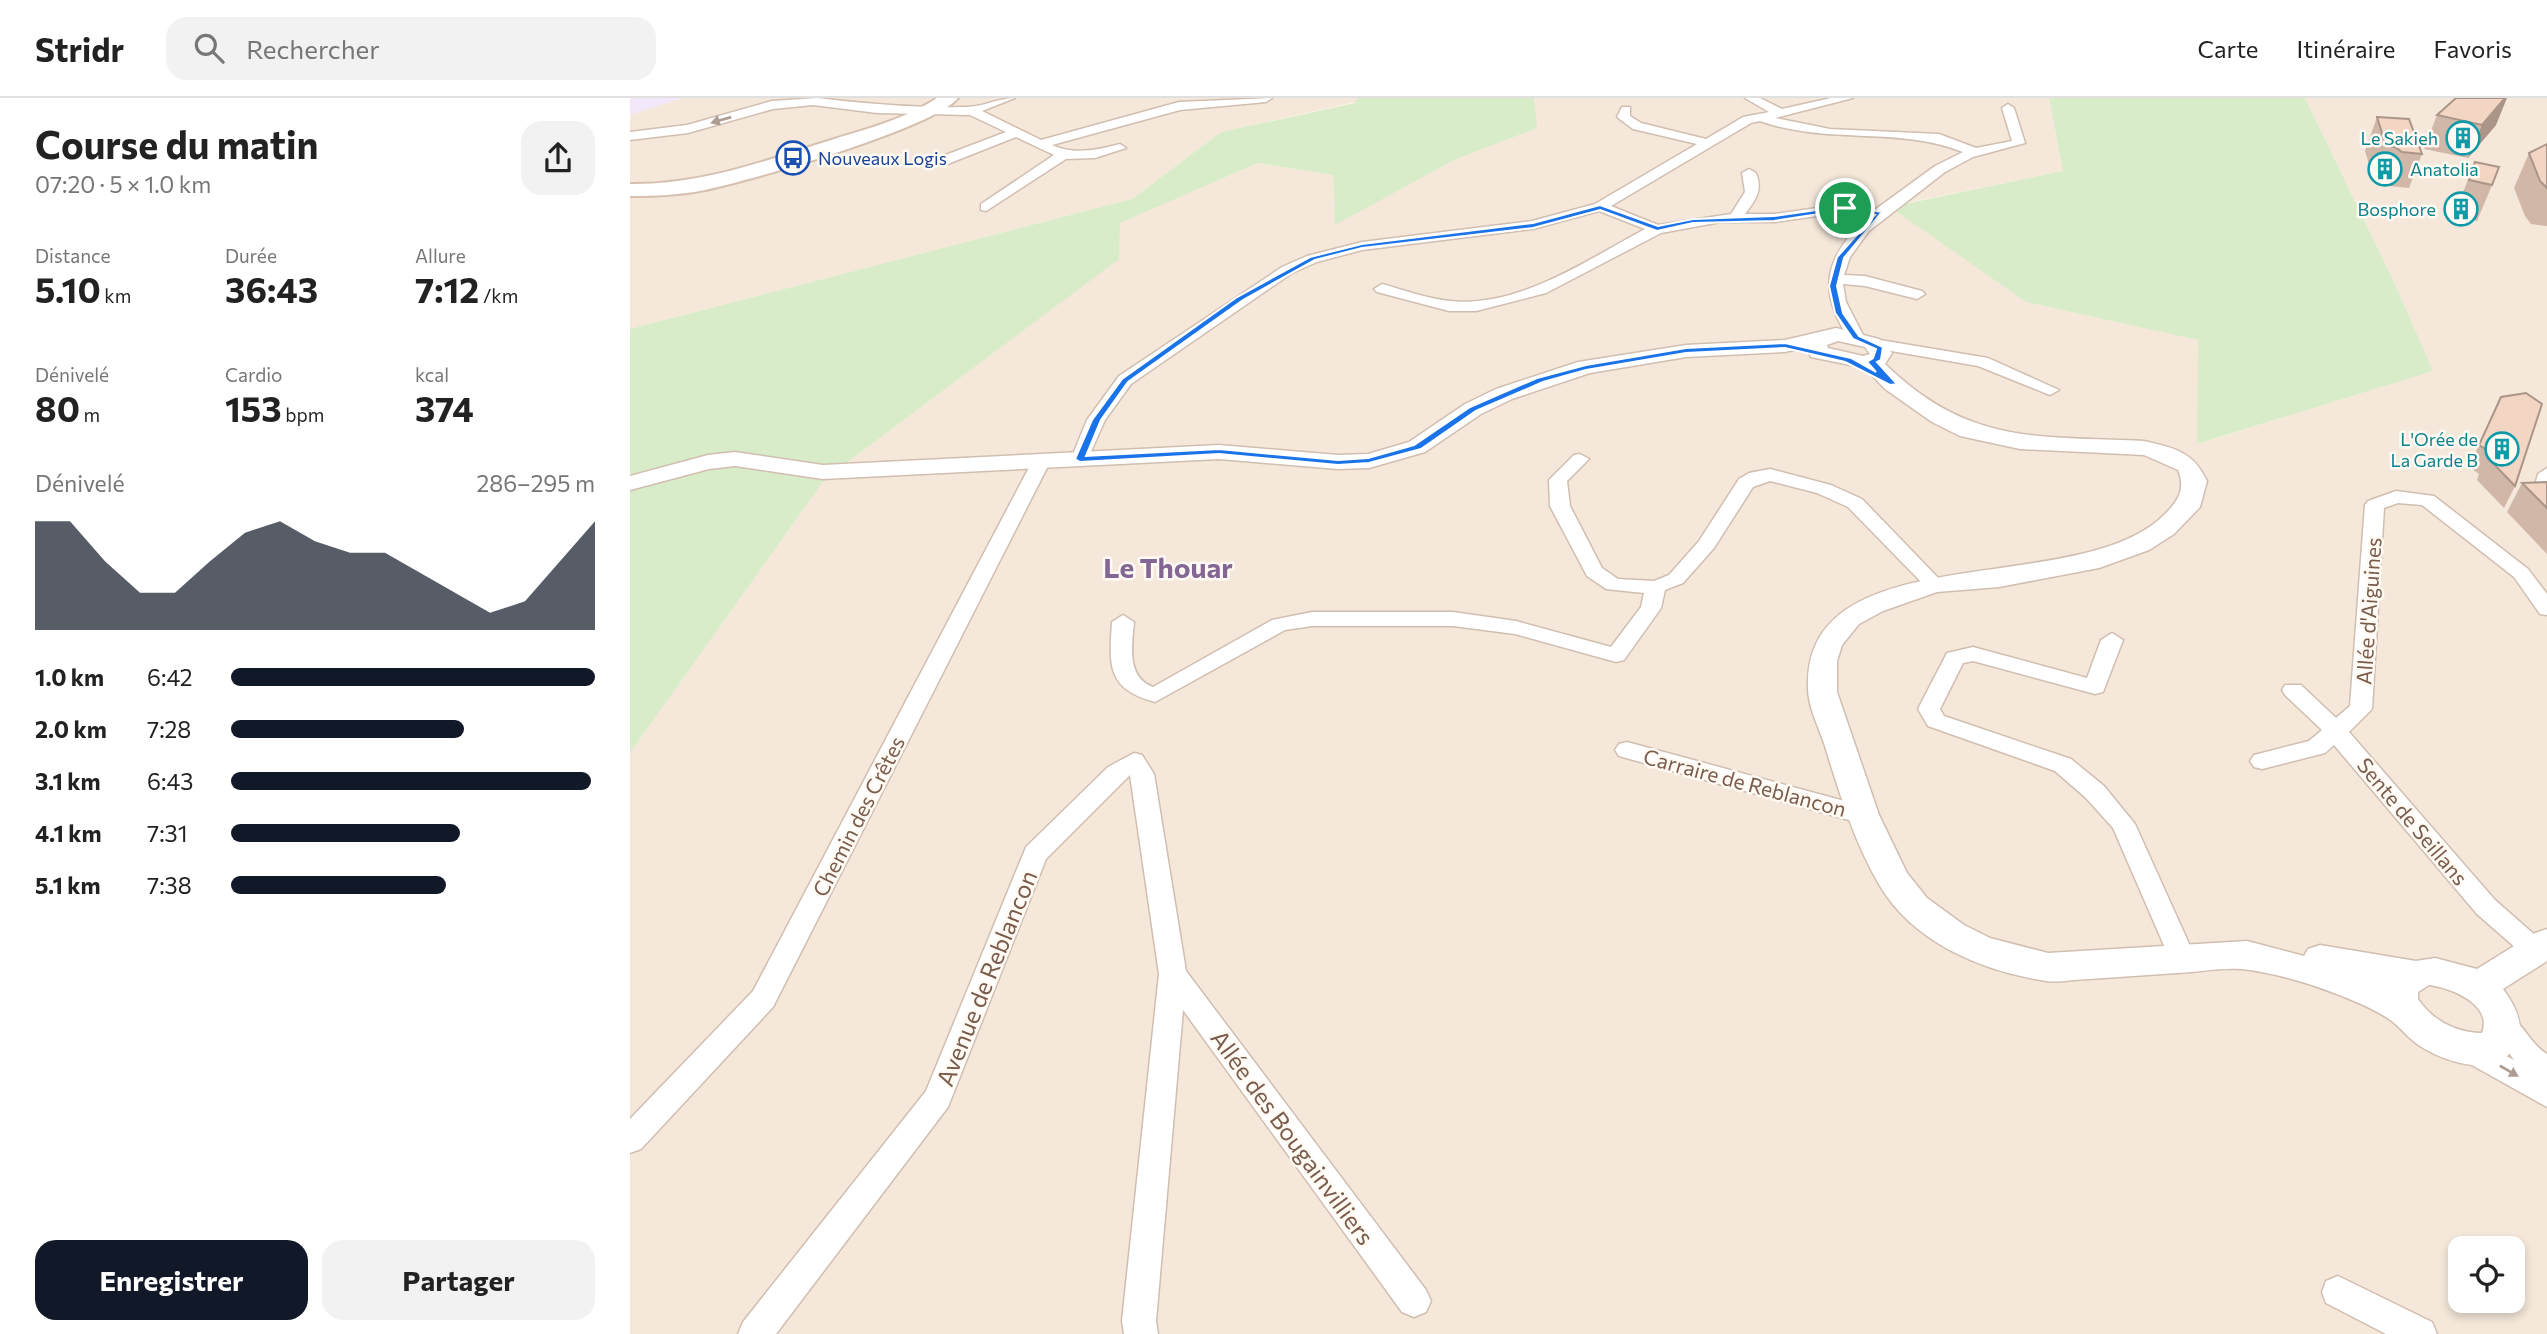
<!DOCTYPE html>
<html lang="fr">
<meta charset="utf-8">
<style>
:root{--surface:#fff;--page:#f2f2f2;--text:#222;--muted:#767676;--line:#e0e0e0;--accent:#111827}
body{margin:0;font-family:Commissioner,sans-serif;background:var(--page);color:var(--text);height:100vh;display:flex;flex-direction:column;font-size:26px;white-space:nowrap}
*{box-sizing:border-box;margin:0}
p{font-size:23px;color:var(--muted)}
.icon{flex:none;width:38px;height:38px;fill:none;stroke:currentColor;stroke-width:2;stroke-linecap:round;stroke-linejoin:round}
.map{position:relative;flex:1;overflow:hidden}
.drawer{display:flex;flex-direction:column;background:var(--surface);width:630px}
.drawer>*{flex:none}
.buttons{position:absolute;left:1818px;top:1138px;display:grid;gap:14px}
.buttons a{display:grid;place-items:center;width:77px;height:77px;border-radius:14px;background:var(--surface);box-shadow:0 4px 10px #0003;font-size:35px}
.pin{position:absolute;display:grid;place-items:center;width:60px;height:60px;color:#fff;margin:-30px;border:4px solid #fff;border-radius:50%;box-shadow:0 2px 7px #0007}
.round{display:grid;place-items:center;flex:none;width:74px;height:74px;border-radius:21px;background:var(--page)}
.overview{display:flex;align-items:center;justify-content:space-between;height:119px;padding:0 35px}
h1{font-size:38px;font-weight:700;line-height:52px}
.figures{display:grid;grid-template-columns:repeat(3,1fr);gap:10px;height:119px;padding:7px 35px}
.figures div{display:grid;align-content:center}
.figures b{font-size:35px;font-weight:700}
.figures small{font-size:19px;font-weight:400}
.figures p{font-size:19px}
.chart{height:196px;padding:14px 35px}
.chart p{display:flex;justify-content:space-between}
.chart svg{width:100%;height:126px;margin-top:7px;fill:var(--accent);opacity:.7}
.primary-button{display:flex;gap:14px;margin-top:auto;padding:14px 35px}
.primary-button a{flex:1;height:80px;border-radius:21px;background:var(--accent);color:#fff;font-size:28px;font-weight:700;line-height:80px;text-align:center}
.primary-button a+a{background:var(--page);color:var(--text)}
ul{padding:0 35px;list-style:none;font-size:23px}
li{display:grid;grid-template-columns:112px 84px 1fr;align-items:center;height:52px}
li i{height:18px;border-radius:9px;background:var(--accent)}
header{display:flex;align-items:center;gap:42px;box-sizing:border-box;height:98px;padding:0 35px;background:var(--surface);border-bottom:2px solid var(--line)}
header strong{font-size:33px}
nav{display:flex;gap:38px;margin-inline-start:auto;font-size:24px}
.search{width:490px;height:63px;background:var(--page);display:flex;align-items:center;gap:18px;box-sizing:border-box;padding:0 24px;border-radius:21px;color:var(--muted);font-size:26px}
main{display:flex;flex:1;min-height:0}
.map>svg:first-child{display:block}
.residential{fill:#f5e8da;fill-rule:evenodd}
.education{fill:#f3e8fa}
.green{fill:#d8ecc9}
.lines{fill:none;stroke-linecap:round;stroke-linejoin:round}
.minor-casing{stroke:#d1beb0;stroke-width:3}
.tertiary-casing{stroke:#d1beb0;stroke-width:3}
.secondary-casing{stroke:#d6c0b0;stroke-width:4}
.minor{fill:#fff;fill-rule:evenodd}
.tertiary{fill:#fff;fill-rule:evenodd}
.secondary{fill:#fff;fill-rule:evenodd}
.wall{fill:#d1b7a8}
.shaded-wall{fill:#aa9588}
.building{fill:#f3d5c3;stroke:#aa9588;stroke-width:2}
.oneway{fill:#af9d94}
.route{fill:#1a73e8;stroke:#fff;stroke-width:2;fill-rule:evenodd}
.labels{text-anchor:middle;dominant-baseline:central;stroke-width:5;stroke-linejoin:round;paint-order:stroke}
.far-culture-label{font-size:18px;fill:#0d838f;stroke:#fffaf3;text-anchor:end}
.far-transit-label{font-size:18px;fill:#164399;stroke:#fffaf3;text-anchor:start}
.street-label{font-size:21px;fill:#7a5c4d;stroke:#fffaf3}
.near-street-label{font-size:24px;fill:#7a5c4d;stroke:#fffaf3}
.district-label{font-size:28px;font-weight:bold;fill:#846695;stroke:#fffaf3}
</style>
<header>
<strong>Stridr</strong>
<div class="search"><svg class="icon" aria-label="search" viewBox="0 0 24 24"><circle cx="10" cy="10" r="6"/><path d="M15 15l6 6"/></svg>Rechercher</div>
<nav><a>Carte</a><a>Itinéraire</a><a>Favoris</a></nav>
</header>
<main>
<section class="drawer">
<div class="overview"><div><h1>Course du matin</h1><p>07:20 · 5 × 1.0 km</p></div><a class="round"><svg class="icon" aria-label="share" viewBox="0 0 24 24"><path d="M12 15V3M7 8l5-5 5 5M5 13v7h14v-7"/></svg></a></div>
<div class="figures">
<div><p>Distance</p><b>5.10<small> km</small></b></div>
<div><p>Durée</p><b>36:43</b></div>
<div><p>Allure</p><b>7:12<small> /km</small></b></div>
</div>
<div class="figures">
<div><p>Dénivelé</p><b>80<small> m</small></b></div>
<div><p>Cardio</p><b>153<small> bpm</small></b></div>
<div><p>kcal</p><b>374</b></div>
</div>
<div class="chart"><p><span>Dénivelé</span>286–295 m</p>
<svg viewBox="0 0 160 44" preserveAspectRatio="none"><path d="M0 44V6L10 6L20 20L30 31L40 31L50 20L60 10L70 6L80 13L90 17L100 17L110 24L120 31L130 38L140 34L150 20L160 6V44z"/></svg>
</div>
<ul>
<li><b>1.0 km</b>6:42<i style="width:100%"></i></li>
<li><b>2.0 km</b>7:28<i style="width:64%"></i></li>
<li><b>3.1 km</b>6:43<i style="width:99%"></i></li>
<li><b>4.1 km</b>7:31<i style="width:63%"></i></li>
<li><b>5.1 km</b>7:38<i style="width:59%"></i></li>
</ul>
<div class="primary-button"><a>Enregistrer</a><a>Partager</a></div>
</section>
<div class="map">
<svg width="1917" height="1236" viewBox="0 0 1917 1236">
<rect width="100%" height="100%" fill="#fdf6ec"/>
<!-- residential -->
<g class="residential">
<polygon points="0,0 727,0 726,4 591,34 502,101 0,231"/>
<path d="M 904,0 L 1419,0 L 1433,73 L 1261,108 L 1396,204 L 1569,242 L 1568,346 L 1802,273 L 1764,184 L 1675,0 L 1917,0 L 1917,1236 L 0,1236 L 0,655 L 195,381 L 488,161 L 489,125 L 628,65 L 703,77 L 705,126 L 824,62 L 906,30 ZM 1830,1150 L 1883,1150 L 1883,1202 L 1830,1202 Z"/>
</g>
<!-- education -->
<polygon class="education" points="0,0 53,0 0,17"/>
<!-- green -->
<g class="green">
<polygon points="727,0 904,0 907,30 824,62 705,127 703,77 628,65 490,125 489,161 195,381 0,655 0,231 502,101 591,34 725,5"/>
<polygon points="1419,0 1675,0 1764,184 1803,273 1567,346 1568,242 1396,204 1260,109 1433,73"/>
</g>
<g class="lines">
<defs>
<g id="minor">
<path d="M 188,0 C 237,6 287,10 337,9 C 353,9 368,0 385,0 L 352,13 L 411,42 L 549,4 L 642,0 L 636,4 L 550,12 L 422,47 C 444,57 467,52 490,46 L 496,50 L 465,60 L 436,61 L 356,113 L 351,112 L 351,106 L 424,57 L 386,39 L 315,67 L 305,67 L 305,61 L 376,34 L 340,17 L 247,15 L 183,7 L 143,11 L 58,35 L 0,42 L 0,34 L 57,27 L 142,3 Z"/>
<path d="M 1115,0 L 1130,0 L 1152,11 L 1201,0 L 1223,0 L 1145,20 L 1200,31 L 1309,36 L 1346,50 L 1382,43 L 1372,10 L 1378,6 L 1384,10 L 1395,45 L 1343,59 L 1315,74 L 1239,133 L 1220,159 L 1214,177 L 1235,178 L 1292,193 L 1295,196 L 1287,201 L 1235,188 L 1213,186 L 1216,204 L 1234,239 L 1232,242 L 1220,242 C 1186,192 1195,159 1238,118 L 1215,114 L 1144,124 L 1091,124 L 1031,135 L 916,195 L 846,213 L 819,213 L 747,194 L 744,191 L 752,186 C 774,192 798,201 820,203 C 889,210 957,162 1015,131 L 969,113 L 903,131 L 732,152 L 687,164 L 662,175 L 501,286 L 475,322 L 456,365 L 444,365 L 441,361 L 457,322 L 489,278 L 652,169 L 677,158 L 732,144 L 902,123 L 965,106 L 1067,46 L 1003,31 L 987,19 L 992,9 L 1000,9 L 1000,18 L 1011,25 L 1076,41 L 1113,19 L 1139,14 ZM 1130,23 C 1196,47 1269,28 1333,54 L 1305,68 L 1246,111 L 1215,106 L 1144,116 L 1115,116 C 1126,102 1133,92 1126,75 L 1119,71 L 1112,75 L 1115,94 L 1101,116 L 1028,127 L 981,108 L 1121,25 Z"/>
<polygon points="1244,241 1358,260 1429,292 1420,297 1348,268 1238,249 1236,246"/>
<path d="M 950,356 L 959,361 L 937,383 L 940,408 L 972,470 L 988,481 L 1024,483 L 1039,477 L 1069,443 L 1109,381 L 1119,375 L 1140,371 L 1201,387 L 1232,401 L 1314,486 L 1304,492 L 1297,490 L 1218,409 L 1187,395 L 1140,383 L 1123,389 L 1084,450 L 1053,485 L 1035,492 L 1031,510 L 994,562 L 986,564 L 885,536 L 823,528 L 682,528 L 655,532 L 525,604 C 477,591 479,568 482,524 L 493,517 L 504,524 C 502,547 496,579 523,589 L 642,522 L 682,514 L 823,514 L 886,523 L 981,549 L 1011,509 L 1014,495 L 976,491 L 957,478 L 920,408 L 919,382 L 944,357 Z"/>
<polygon points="411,359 420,364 143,909 11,1051 0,1055 0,1021 123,893 402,364"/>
<polygon points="1917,370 1917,402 1910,400 1904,391 1908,376"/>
<polygon points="1766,393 1804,398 1898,471 1917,496 1917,517 1910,516 1884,479 1792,407 1768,405 1754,410 1742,611 1719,634 1865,802 1913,844 1917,852 1913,858 1904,862 1895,858 1847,816 1704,647 1695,655 1632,671 1624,669 1620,663 1624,657 1679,643 1692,632 1655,597 1652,592 1655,587 1671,587 1706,620 1720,608 1735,407 1738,403"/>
<polygon points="1482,535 1493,542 1473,594 1465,596 1343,563 1333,565 1310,611 1314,618 1441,661 1474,688 1505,726 1565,859 1562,867 1552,870 1542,867 1539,859 1483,730 1456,700 1425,673 1298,628 1288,611 1317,555 1343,549 1457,580 1471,542"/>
<polygon points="997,644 1233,708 1242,711 1245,717 1242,723 1233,726 989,658 985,652 989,646"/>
<polygon points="504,655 512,657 524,676 556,873 796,1192 801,1203 796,1214 784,1219 772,1214 553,912 526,1223 528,1236 494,1236 492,1223 529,876 500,677 416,761 318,1009 146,1236 108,1236 113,1224 296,993 396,749 478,669"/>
<path d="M 1874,916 C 1894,923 1899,946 1917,956 L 1917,1009 L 1831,961 L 1827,952 L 1831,943 L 1841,940 L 1884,962 L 1860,928 L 1864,920 Z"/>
<polygon points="1708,1178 1802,1224 1807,1236 1756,1236 1696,1205 1692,1194 1696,1183"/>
</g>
<path id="tertiary" d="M 1206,230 L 1249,241 L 1262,255 L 1255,266 C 1338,347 1407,338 1514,343 C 1544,350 1563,353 1577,383 L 1570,409 L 1544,436 L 1519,452 L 1469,470 L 1369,489 L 1307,494 L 1253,513 L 1229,526 L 1212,547 L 1207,563 L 1207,594 L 1249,717 L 1277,775 L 1297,800 L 1334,827 L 1360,840 L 1418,855 L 1617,843 L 1674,858 L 1678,851 L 1690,847 L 1786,863 L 1805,860 L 1847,871 L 1905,835 L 1917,831 L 1917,863 L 1873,891 C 1885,907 1895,926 1887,945 C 1870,982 1816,965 1790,948 C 1779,941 1772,931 1763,924 C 1748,912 1722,902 1704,895 C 1679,885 1646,876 1620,872 C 1597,868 1570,874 1547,875 C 1518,877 1489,879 1459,881 C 1445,881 1429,885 1416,883 C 1352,873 1284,845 1250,788 C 1224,744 1209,694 1194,645 C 1188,628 1178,608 1178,590 C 1173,434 1450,503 1535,416 C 1548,403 1556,391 1548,372 L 1514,357 L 1390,351 L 1330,338 L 1302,324 L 1255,291 L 1235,270 L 1181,259 L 1176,249 L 1155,254 L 1056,259 L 960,275 L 882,301 L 851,316 L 795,354 L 739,370 L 708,371 L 589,361 L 193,381 L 105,368 L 79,371 L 0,392 L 0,378 L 78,357 L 105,354 L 193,367 L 589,347 L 708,357 L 738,356 L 779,344 L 835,306 L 866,291 L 948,264 L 1056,247 L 1155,242 ZM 1208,243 L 1235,249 L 1240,256 L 1233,258 L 1198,250 L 1197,247 ZM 1799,887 C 1821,890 1863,906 1852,935 C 1826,935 1802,922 1788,901 L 1788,894 Z"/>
<path id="secondary" d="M 307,0 L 328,0 C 304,30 119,83 75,92 C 50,97 26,98 0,98 L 0,86 C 70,87 132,64 198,43 C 235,31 274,22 307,0 Z"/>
</defs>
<!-- minor casing -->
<use href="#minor" class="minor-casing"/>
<!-- tertiary casing -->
<use href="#tertiary" class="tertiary-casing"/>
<!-- secondary casing -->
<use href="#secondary" class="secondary-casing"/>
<!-- minor -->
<use href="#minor" class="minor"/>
<!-- tertiary -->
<use href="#tertiary" class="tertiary"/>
<!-- secondary -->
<use href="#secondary" class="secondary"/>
</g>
<!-- wall -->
<g class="wall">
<polygon points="1807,17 1866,27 1838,60 1794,51"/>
<polygon points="1747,19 1792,56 1779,90 1759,88 1752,83 1744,82 1735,53"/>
<polygon points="1917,46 1917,128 1901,126 1895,118 1884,90 1899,55"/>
<polygon points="1845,64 1862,87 1847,123 1824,117"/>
<polygon points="1871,299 1885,388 1874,410 1847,382 1849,376 1839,369"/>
<polygon points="1917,384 1917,456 1877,414 1892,385"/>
</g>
<!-- shaded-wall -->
<polygon class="shaded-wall" points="1875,0 1877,0 1866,27 1838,60 1852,27"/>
<!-- building -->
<g class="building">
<polygon points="1826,0 1875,0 1852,27 1807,17"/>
<polygon points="1747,19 1779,21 1792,56 1772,54 1765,49 1756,48"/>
<polygon points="1917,46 1917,90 1910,83 1899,55"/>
<polygon points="1845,64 1869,69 1862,87 1839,82"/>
<polygon points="1896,295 1912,306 1885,388 1858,360 1860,354 1849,347 1871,299"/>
<polygon points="1917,384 1917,410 1892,385"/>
</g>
<!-- one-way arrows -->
<defs><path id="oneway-solid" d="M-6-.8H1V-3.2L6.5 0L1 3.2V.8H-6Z" transform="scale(1.75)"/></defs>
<g class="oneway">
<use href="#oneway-solid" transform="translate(91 22) rotate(164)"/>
<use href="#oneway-solid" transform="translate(1879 973) rotate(30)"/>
</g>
<!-- route -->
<path class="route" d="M 970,107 L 1028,128 L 1063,121 L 1144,118 L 1215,108 L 1252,114 L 1214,160 L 1207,188 L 1213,215 L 1229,238 L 1253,249 L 1251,262 L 1247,264 L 1267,286 L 1260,287 L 1215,264 L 1155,250 L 1056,255 L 956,272 L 913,284 L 846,313 L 791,351 L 739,365 L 708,367 L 589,356 L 450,364 L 445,361 L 462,322 L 492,281 L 607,199 L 680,159 L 732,146 L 903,125 ZM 970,112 L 1027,133 L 1063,125 L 1144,123 L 1215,112 L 1245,117 L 1207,159 L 1199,188 L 1205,215 L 1223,241 L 1246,251 L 1243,260 L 1237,264 L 1246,274 L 1221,260 L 1155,245 L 1056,250 L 956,267 L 907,280 L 840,309 L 784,347 L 738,360 L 708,362 L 589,351 L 456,358 L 471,322 L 498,284 L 613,202 L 685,162 L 732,150 L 903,130 Z"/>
<!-- icons -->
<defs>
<symbol id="building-ring" viewBox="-11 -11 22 22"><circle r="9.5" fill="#fffaf3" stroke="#0f9aa8" stroke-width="1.5"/><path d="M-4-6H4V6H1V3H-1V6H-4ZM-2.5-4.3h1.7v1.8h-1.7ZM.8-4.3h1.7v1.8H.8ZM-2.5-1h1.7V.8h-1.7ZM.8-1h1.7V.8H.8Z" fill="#0f9aa8"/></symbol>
<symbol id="bus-ring" viewBox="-11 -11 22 22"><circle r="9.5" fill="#fffaf3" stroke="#1a4fb4" stroke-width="1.5"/><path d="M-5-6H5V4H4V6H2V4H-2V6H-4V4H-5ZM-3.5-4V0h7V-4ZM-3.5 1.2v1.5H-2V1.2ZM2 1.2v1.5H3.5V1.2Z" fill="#1a4fb4"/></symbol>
</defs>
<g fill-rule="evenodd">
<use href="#building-ring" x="1814" y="21" width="38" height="38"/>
<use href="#bus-ring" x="144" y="41" width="38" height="38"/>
<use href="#building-ring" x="1736" y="52" width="38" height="38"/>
<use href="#building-ring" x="1812" y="92" width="38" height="38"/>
<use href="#building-ring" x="1853" y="332" width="38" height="38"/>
</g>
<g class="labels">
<!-- far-culture labels -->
<g class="far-culture-label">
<text x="1808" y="40">Le Sakieh</text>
<text x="1780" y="71" text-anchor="start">Anatolia</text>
<text x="1806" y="111">Bosphore</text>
<text x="1848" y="341">L'Orée de<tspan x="1848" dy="21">La Garde B</tspan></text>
</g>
<!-- far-transit labels -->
<g class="far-transit-label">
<text x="188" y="60">Nouveaux Logis</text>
</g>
<!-- street labels -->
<g class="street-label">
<text transform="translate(1738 513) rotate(-86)">Allée d'Aiguines</text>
<text transform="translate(1115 684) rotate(15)">Carraire de Reblancon</text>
<text transform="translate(228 718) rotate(-63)">Chemin des Crêtes</text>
<text transform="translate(1783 723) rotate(50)">Sente de Seillans</text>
</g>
<!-- near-street labels -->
<g class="near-street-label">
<text transform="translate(356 880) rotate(-68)">Avenue de Reblancon</text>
<text transform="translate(663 1039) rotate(54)">Allée des Bougainvilliers</text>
</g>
<!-- district labels -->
<g class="district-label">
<text x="538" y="469">Le Thouar</text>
</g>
</g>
</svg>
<div class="buttons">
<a><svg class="icon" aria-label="locate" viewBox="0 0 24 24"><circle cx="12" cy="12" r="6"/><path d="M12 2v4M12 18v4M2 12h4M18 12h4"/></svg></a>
</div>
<div class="pin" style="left:1215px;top:110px;background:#1e9e55"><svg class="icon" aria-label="arrive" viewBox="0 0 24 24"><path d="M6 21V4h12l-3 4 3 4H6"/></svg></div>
</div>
</main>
